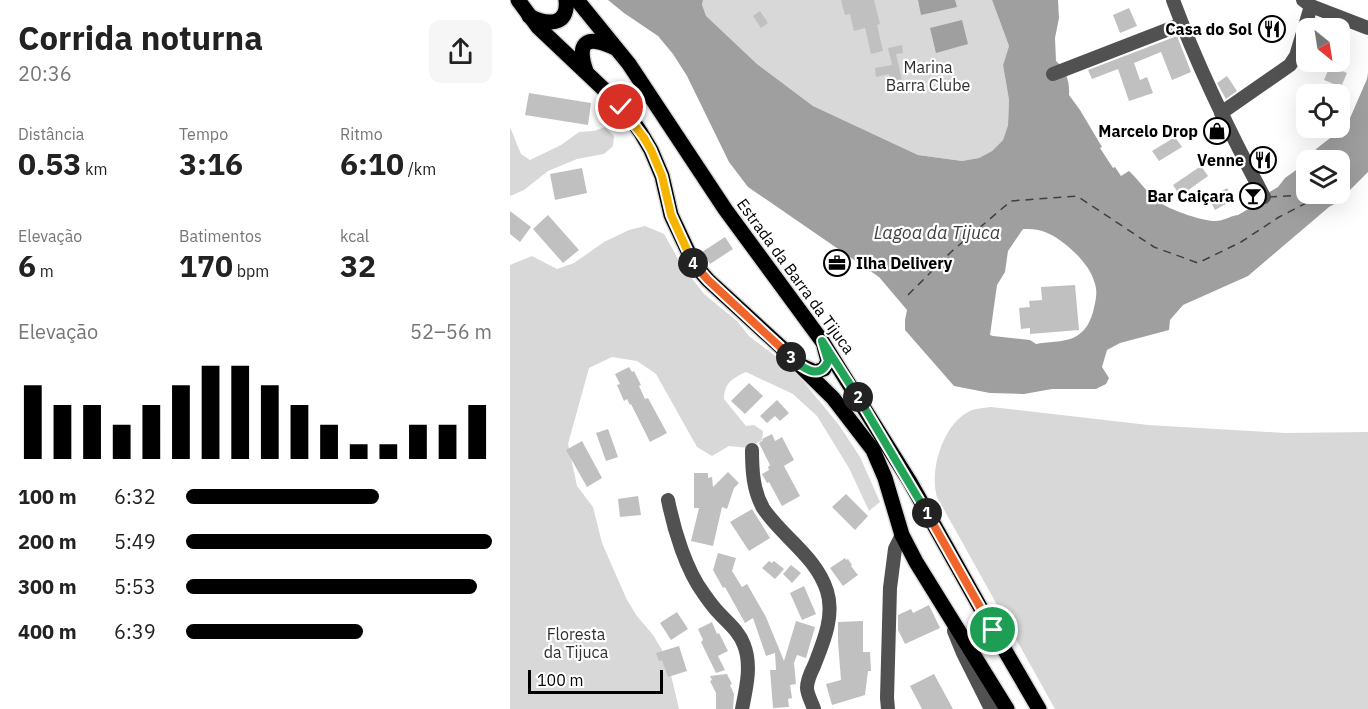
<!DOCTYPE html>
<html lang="pt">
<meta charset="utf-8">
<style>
:root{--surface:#fff;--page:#f6f6f6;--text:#222;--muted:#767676;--accent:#000}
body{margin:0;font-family:"IBM Plex Sans",sans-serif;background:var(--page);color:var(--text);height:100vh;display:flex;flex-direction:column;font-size:22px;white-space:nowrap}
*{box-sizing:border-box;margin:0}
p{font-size:20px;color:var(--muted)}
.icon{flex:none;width:33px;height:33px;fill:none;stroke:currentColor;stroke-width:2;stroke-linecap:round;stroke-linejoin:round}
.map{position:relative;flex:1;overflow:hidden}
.drawer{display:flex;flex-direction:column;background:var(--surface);width:510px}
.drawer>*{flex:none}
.needle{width:39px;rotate:150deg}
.fabs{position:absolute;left:786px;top:18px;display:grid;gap:12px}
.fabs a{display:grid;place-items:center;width:54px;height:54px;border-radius:12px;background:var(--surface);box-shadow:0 6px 24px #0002;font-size:30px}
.scale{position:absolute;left:18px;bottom:15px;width:135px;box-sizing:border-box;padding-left:6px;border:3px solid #000;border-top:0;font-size:16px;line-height:21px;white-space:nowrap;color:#000;-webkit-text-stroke:4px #fff;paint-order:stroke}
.pin{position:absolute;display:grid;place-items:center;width:51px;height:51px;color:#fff;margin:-26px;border:3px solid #fff;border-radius:50%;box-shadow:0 2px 6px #0007}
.km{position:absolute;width:30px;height:30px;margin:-15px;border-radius:50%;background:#222;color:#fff;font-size:16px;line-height:30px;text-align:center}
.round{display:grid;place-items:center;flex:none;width:63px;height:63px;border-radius:12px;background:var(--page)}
.summary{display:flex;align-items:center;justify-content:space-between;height:102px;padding:0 18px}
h1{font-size:33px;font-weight:800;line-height:45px}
.metrics{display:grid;grid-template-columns:repeat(3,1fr);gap:9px;height:102px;padding:6px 18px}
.metrics div{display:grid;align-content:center}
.metrics b{font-size:30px;font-weight:800}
.metrics small{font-size:16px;font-weight:400}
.metrics p{font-size:16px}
.chart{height:168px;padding:12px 18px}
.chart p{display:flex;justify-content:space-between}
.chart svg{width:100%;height:108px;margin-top:6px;stroke:var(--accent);stroke-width:6}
ul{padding:0 18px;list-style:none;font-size:20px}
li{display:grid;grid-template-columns:96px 72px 1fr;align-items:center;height:45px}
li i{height:15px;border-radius:8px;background:var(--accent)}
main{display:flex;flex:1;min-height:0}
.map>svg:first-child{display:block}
.green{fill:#d8d8d8}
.water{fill:#9f9f9f;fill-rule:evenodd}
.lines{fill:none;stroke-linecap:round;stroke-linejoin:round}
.ferry{stroke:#404040;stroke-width:1.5;stroke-dasharray:8 6;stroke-linecap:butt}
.building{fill:#c0c0c0}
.major-casing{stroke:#dbdbdb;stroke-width:18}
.minor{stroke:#515151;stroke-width:14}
.major{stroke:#000;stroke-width:15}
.split-1-casing{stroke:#fff;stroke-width:12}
.split-2-casing{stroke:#fff;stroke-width:12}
.split-3-casing{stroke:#fff;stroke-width:12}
.split-4-casing{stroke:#fff;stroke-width:12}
.split-5-casing{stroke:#fff;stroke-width:12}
.split-6-casing{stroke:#fff;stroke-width:12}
.split-1{stroke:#f0652b;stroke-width:8}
.split-2{stroke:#22a559;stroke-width:8}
.split-3{stroke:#22a559;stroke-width:8}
.split-4{stroke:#f0652b;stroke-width:8}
.split-5{stroke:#f5b400;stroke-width:8}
.split-6{stroke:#f5b400;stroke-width:8}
.labels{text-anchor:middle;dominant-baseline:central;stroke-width:4.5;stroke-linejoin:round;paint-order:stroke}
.poi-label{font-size:16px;font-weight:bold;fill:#000;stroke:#fff;text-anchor:end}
.park-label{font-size:16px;fill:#2f2f2f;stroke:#fff}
.street-label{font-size:16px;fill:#000;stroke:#fff}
.water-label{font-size:18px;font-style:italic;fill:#404040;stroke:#fff}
</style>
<main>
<section class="drawer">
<div class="summary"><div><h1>Corrida noturna</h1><p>20:36</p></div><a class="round"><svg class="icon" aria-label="share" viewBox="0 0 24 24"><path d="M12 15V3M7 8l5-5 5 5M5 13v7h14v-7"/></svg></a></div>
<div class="metrics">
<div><p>Distância</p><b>0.53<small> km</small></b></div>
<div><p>Tempo</p><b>3:16</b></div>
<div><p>Ritmo</p><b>6:10<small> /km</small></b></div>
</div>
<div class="metrics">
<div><p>Elevação</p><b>6<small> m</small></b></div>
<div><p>Batimentos</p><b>170<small> bpm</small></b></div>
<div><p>kcal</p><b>32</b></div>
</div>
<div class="chart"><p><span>Elevação</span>52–56 m</p>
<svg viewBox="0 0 160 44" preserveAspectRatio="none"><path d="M5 44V14M15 44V22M25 44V22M35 44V30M45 44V22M55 44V14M65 44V6M75 44V6M85 44V14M95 44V22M105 44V30M115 44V38M125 44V38M135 44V30M145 44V30M155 44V22"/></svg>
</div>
<ul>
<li><b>100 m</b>6:32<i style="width:63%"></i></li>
<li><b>200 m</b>5:49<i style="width:100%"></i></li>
<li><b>300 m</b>5:53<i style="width:95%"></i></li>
<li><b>400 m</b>6:39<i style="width:58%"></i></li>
</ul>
</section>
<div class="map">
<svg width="858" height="709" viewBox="0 0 858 709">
<rect width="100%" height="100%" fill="#fff"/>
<!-- green -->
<g class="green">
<polygon points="193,0 482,0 499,46 493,65 499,100 498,125 493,140 482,151 469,158 452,161 408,155 303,106 247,64 195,16 192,5"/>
<polygon points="0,127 11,154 20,160 51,145 69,132 84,131 95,127 104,136 103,146 94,154 67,159 38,171 14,190 0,196"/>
<path d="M 135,226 L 154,234 L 171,264 L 194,294 L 227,321 L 240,337 L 283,369 L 329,425 L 350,457 L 370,502 L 359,511 L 339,468 L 307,416 L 283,394 L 236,372 C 223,378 214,383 214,399 L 236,426 L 244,425 L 253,431 L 252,440 L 239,448 L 219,446 L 202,456 L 187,447 L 146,374 L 127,361 L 102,357 L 79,368 L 58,444 L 67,486 L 83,507 L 92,543 L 117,600 L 127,616 L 143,635 L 157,658 L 169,709 L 0,709 L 0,265 L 22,256 L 47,269 L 64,263 L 94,242 L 119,230 Z"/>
<path d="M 481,407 L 638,425 L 775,433 L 858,432 L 858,709 L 545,709 L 427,497 C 419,471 433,425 458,412 C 464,408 474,408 481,407 Z"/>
</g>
<!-- water -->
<g class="water">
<path d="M 98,0 L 193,0 L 192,5 L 196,16 L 247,64 L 303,106 L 408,155 L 452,161 L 469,158 L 482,151 L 493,140 L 498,125 L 499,100 L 493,65 L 499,46 L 482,0 L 548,0 L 549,18 L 545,38 L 546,61 C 556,69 560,82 559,95 L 570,110 L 592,147 L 590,148 L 603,168 L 605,167 L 611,176 L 619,171 C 630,181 639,196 652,204 C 664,211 692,221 705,221 C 714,221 720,216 728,215 L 747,204 L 758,193 L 768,187 L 775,178 L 796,163 L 796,194 L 830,194 L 830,160 L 800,160 L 808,154 L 806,149 L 837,125 L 857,79 L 858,73 L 858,172 L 828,202 L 819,207 L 738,276 L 673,305 L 660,320 L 659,330 L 610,343 L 597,350 L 592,367 L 599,378 L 596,384 L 586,389 L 542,389 L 514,394 L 480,393 L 444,386 L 395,330 L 395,320 L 397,310 L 369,277 L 238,187 L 219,162 L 177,76 L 163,54 L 148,36 L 114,13 ZM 513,229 C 520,229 525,229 532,231 C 550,236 579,262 584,281 C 588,291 586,299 584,308 C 581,321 576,332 563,338 C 554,342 536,342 526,344 L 520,340 L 483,336 L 480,335 L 487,285 L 495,272 L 498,251 Z"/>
<polygon points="408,0 445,0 447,7 411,15"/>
<polygon points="452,20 458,44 426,53 420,28"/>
</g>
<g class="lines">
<!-- ferry -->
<g class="ferry">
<polyline points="759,197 809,194"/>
<polyline points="398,295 441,252 501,201 567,196 644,247 688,263 731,242 769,217 814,194"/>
</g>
</g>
<!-- building -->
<g class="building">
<polygon points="331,0 364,0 370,24 367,25 373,51 361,54 355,28 344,31 340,14 335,15"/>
<polygon points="619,8 627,26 610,33 603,15"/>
<polygon points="250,11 258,23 251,28 243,16"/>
<polygon points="667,36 681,72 662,80 651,52 624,63 630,80 637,77 643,93 619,101 608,69 582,79 578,70"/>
<polygon points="392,45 393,53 386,54 392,81 381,83 379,74 366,77 365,68 382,65 378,48"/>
<polygon points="820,66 837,73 831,87 814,80"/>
<polygon points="717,76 727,91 716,99 707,83"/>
<polygon points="19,93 81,103 78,125 15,115"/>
<polygon points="665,137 672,147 649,161 642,151"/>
<polygon points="691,166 698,176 670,196 663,185"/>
<polygon points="72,168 77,193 45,200 40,174"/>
<polygon points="717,188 723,200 705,210 699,199"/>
<polygon points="0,211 21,227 10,242 0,234"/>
<polygon points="38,215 69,250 53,263 23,229"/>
<polygon points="215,237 223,249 200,264 192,252"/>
<polygon points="565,285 569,330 520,334 520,328 511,329 509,308 520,307 519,301 532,300 531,287"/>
<polygon points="119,367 122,372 124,371 131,385 129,386 135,399 138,398 157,433 140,442 121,404 120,405 117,399 114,401 107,385 110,384 105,374"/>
<polygon points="239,383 253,396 235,414 221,401"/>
<polygon points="267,400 279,413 270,421 265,416 257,423 250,416"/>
<polygon points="98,429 108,457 96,461 86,433"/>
<polygon points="262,434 265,441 272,437 284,460 274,466 290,496 272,506 259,482 257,483 252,474 259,470 258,467 260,465 249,443 253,440 252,439"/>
<polygon points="72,441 92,478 77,487 56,450"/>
<polygon points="218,472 229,483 224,488 217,509 212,507 203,546 181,541 189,508 184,508 184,473 198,473 198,478 202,477 203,487"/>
<polygon points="336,494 358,516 345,530 322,507"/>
<polygon points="128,496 131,515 110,517 108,499"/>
<polygon points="242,509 260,538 239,551 220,522"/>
<polygon points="208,553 226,558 222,571 232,587 237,584 256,617 274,661 286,621 305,627 296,658 287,655 284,663 286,684 280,685 282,698 278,699 279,707 263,708 260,670 266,670 265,653 256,656 243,618 235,623 215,587 213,588 203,570"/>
<polygon points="335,558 336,560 338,559 342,565 341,566 348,575 333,586 320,568"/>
<polygon points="259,561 262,563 264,561 274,569 265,579 252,568"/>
<polygon points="281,565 291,573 282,583 273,574"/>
<polygon points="294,586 306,614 292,620 280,593"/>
<polygon points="419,605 430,628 395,644 388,630 388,615 401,609 403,613"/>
<polygon points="167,612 178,629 161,640 150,623"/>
<polygon points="353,621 353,652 360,652 361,671 358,671 355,695 322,705 316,684 331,680 328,642 328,622"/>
<polygon points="202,622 207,634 209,633 218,651 208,656 215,670 206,673 191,642 193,640 188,629"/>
<polygon points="169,646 177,671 158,677 152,660 149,661 146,653"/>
<polygon points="217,674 222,684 220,685 224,694 223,709 206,709 206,693 200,681 202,680 200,676"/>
<polygon points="424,674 443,709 412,709 400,686"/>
</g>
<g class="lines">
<defs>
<g id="major">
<polyline points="8,0 28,27 103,98 120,117 131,133 141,150 152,176 161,215 184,264 198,280 272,348 323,398 363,450 375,478 392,535 406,562 497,709"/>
<polyline points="67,0 119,64 215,209 312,341 400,482 483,630 529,709"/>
<path d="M 19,16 C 36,25 59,27 56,0"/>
<path d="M 76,71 C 65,40 79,35 105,48"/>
<polyline points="292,366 305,372 314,369 318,361 314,346"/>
</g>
</defs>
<!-- major casing -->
<use href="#major" class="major-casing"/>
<!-- minor -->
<g class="minor">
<path d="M 663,0 C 688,68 720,133 754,197"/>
<polyline points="793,0 801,6 858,28"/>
<polyline points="543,74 672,24"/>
<polyline points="711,113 780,65 786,56 801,6"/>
<path d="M 242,450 C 242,470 243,490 253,508 C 272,537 306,556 317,591 C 325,616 313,643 304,666 C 301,672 297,680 297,688 C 297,694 302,703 304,709"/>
<path d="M 158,500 C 164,530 176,570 194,594 C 199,601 203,607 209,613 C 218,623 229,631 234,645 C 242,665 236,689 232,709"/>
<polyline points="444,631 453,653 481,709"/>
<polyline points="378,709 377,698 380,588 385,549 392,535"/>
</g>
<!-- major -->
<use href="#major" class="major"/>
</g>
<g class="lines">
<defs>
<polyline id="split-1" points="417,513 483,630"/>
<polyline id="split-2" points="348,397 417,513"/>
<path id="split-3" d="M 281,357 C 291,367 310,382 318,361 L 312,341 L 348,397"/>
<polyline id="split-4" points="183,263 198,280 281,357"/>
<polyline id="split-5" points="134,138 141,150 152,176 161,215 183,263"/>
<polyline id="split-6" points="111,107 134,138"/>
</defs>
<!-- split-1 casing -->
<use href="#split-1" class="split-1-casing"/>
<!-- split-2 casing -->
<use href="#split-2" class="split-2-casing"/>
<!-- split-3 casing -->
<use href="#split-3" class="split-3-casing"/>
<!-- split-4 casing -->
<use href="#split-4" class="split-4-casing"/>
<!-- split-5 casing -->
<use href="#split-5" class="split-5-casing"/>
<!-- split-6 casing -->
<use href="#split-6" class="split-6-casing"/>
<!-- split-1 -->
<use href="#split-1" class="split-1"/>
<!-- split-2 -->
<use href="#split-2" class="split-2"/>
<!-- split-3 -->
<use href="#split-3" class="split-3"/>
<!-- split-4 -->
<use href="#split-4" class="split-4"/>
<!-- split-5 -->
<use href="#split-5" class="split-5"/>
<!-- split-6 -->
<use href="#split-6" class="split-6"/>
</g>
<!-- icons -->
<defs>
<symbol id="restaurant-ring" viewBox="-11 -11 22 22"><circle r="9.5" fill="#fff" stroke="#000" stroke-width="1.5"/><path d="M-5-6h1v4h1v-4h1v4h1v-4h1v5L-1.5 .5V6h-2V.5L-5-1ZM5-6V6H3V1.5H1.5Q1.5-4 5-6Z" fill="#000"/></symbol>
<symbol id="shop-ring" viewBox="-11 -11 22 22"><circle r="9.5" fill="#fff" stroke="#000" stroke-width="1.5"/><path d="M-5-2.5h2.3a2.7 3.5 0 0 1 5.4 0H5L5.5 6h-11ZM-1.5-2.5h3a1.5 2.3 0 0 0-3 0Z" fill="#000"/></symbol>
<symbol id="bar-ring" viewBox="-11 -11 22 22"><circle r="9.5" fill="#fff" stroke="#000" stroke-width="1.5"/><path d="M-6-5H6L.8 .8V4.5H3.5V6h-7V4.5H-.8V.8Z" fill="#000"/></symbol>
<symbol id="office-ring" viewBox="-11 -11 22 22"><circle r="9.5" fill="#fff" stroke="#000" stroke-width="1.5"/><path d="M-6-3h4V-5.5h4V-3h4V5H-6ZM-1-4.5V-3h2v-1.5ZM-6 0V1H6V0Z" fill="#000"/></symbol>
</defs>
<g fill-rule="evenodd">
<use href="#restaurant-ring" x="747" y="14" width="30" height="30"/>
<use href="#shop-ring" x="692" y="116" width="30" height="30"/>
<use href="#restaurant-ring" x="738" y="145" width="30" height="30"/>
<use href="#bar-ring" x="728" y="181" width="30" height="30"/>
<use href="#office-ring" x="312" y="248" width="30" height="30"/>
</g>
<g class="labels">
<!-- poi labels -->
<g class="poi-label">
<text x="742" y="29">Casa do Sol</text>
<text x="688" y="131">Marcelo Drop</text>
<text x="734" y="160">Venne</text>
<text x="724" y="196">Bar Caiçara</text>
<text x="346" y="263" text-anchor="start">Ilha Delivery</text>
</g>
<!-- park labels -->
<g class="park-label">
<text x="418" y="67">Marina<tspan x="418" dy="18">Barra Clube</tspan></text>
<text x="66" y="634">Floresta<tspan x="66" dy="18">da Tijuca</tspan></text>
</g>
<!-- street labels -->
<g class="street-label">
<text transform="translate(286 276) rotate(54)">Estrada da Barra da Tijuca</text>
</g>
<!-- water labels -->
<g class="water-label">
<text x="427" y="232">Lagoa da Tijuca</text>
</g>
</g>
</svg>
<div class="fabs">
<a><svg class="needle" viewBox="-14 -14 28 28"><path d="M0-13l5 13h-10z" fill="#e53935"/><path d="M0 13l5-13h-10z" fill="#767676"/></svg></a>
<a><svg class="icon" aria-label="locate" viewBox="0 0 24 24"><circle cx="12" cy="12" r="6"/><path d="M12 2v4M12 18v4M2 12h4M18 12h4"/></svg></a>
<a><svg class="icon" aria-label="layers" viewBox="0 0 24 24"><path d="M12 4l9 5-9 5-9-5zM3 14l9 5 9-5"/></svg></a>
</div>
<div class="scale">100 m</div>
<div class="pin" style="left:483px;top:630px;background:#1e9e55"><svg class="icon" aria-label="arrive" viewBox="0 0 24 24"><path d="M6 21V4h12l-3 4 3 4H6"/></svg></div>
<div class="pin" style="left:111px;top:107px;background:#d93025"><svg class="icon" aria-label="check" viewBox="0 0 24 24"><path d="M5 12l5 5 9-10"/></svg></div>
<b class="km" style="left:417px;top:513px">1</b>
<b class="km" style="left:348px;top:397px">2</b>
<b class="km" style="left:281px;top:357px">3</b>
<b class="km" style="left:183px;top:263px">4</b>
</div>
</main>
